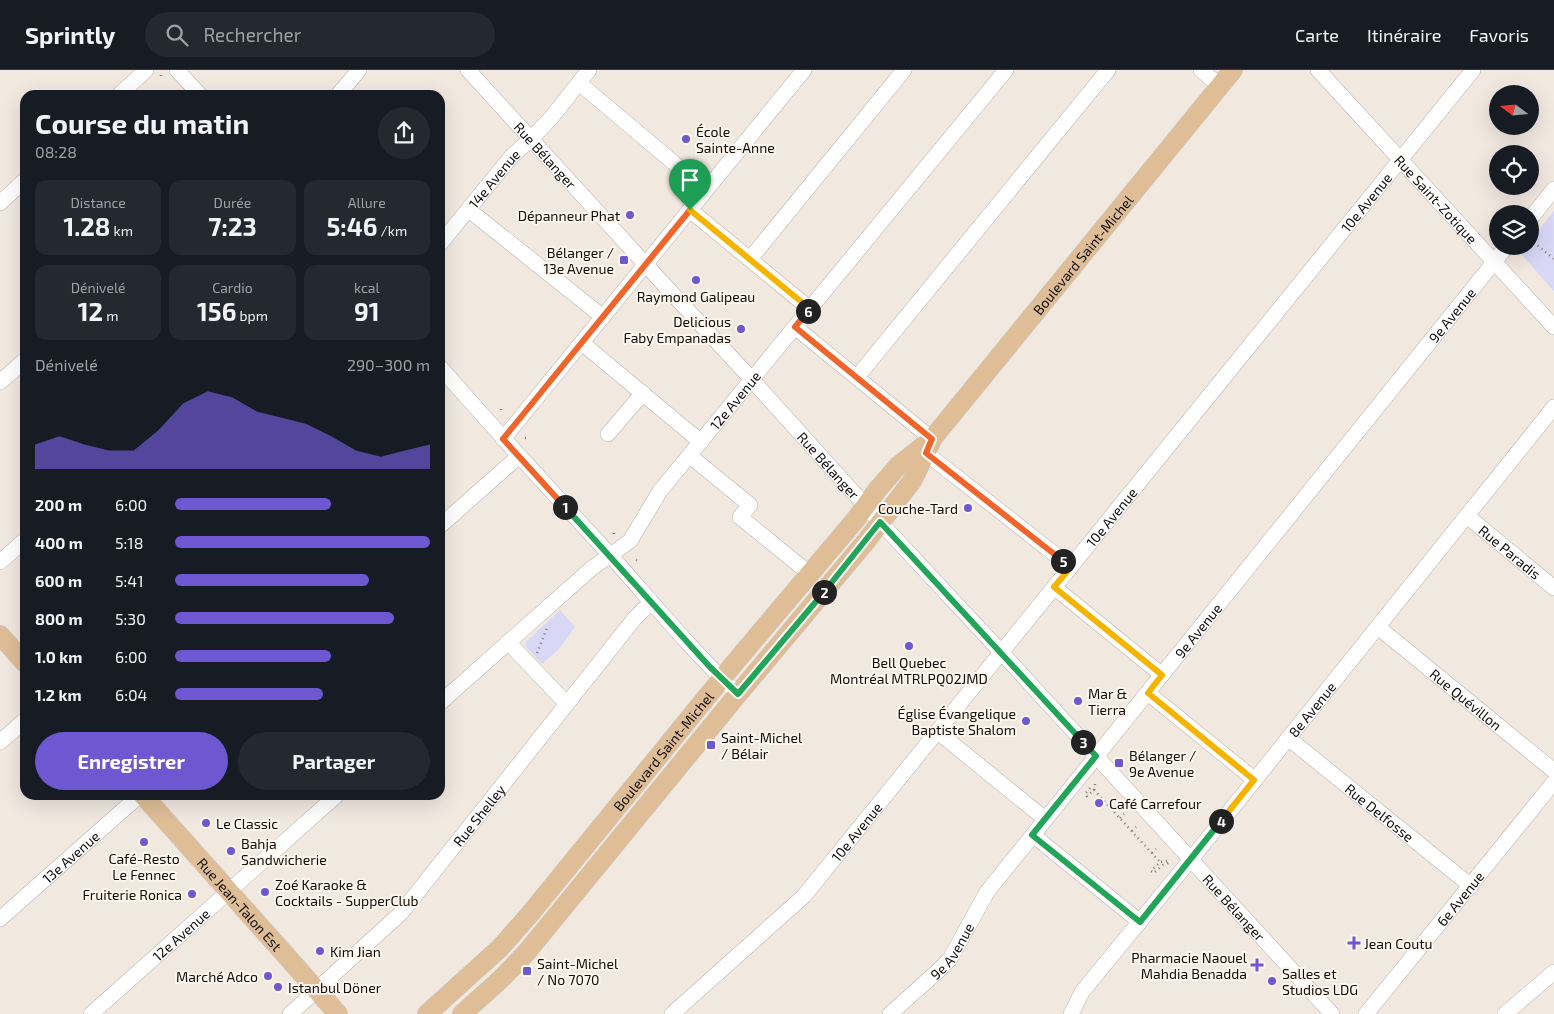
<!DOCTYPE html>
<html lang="fr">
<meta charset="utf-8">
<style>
:root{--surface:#171b24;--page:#242831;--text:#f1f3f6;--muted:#9ea1a6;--line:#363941;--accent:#6e58d1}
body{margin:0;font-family:"Exo 2",sans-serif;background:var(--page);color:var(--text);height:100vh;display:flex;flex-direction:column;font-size:19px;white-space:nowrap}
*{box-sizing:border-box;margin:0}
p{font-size:16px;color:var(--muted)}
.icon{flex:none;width:28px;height:28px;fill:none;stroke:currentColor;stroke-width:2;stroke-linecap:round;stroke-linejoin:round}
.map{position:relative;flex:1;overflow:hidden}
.drawer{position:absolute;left:20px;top:20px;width:425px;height:710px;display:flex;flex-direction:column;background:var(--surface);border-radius:15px;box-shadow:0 5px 20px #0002}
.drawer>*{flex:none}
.needle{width:32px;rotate:286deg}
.tools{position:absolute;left:1489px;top:15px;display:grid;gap:10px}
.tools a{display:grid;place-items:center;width:50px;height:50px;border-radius:50%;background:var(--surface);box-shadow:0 5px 20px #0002;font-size:25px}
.pin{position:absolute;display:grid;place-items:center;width:42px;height:42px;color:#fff;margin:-51px -21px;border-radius:50% 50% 50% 0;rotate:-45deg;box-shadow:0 0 5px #0007}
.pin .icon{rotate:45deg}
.km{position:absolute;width:25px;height:25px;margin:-12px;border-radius:50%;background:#222;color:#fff;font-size:14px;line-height:25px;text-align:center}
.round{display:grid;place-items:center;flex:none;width:52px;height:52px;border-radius:26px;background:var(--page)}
.overview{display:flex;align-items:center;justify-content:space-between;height:85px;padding:0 15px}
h1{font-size:28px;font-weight:700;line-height:38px}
.metrics{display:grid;grid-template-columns:repeat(3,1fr);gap:8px;height:85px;padding:5px 15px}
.metrics div{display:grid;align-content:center;border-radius:12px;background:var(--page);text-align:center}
.metrics b{font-size:25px;font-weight:700}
.metrics small{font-size:14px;font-weight:400}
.metrics p{font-size:14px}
.chart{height:140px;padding:10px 15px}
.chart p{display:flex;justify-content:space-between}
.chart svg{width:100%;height:90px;margin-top:5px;fill:var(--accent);opacity:.7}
.action{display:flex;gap:10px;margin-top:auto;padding:10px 15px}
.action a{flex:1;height:58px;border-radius:30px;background:var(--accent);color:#fff;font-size:20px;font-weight:700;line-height:58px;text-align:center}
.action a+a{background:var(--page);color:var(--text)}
ul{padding:0 15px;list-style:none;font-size:16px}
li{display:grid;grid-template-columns:80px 60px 1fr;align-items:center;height:38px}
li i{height:12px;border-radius:6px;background:var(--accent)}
header{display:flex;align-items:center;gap:30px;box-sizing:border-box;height:70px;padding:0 25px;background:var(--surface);border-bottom:1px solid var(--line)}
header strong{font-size:24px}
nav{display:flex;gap:28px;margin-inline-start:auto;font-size:18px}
.search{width:350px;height:45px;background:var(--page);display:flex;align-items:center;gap:12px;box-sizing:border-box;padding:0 18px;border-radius:28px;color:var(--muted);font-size:19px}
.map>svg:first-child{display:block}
.green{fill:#d8d7f5}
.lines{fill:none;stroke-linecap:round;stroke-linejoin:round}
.minor-casing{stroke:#bab2aa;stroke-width:16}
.major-casing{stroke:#cac9c9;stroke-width:20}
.path{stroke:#807a75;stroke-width:2.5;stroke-dasharray:1 4;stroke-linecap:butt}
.minor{stroke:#fff;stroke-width:15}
.major{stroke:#debd97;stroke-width:19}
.split-1-casing{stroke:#fff;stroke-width:10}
.split-2-casing{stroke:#fff;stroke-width:10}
.split-3-casing{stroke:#fff;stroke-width:10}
.split-4-casing{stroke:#fff;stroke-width:10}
.split-5-casing{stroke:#fff;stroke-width:10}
.split-6-casing{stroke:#fff;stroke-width:10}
.split-7-casing{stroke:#fff;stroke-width:10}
.split-1{stroke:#f0652b;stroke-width:6}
.split-2{stroke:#22a559;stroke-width:6}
.split-3{stroke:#22a559;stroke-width:6}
.split-4{stroke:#22a559;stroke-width:6}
.split-5{stroke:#f5b400;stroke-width:6}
.split-6{stroke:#f0652b;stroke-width:6}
.split-7{stroke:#f5b400;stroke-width:6}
.poi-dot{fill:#6e58d1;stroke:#fef6ed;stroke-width:2}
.labels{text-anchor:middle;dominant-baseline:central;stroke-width:4;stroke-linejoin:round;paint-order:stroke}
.poi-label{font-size:14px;fill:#0e0b09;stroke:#fef6ed;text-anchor:start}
.street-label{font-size:14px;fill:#0e0b09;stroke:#fef6ed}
</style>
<header>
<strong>Sprintly</strong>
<div class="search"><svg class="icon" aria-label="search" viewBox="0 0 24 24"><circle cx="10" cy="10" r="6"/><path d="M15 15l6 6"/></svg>Rechercher</div>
<nav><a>Carte</a><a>Itinéraire</a><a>Favoris</a></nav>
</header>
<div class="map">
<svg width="1554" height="944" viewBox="0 0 1554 944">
<rect width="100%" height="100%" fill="#f1e8e0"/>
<!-- green -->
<g class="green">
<polygon points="1554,141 1554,221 1520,183 1526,176 1530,176 1530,171"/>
<polygon points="560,540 575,557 559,579 542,594 525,576 526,572"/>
</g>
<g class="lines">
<defs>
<g id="minor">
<polyline points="177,0 200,25"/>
<path id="s1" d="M 468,0 L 657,207 L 744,301 L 880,452 L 1002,583 L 1332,944"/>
<polyline points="1201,0 1220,16"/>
<path id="s2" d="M 1318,0 L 1554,257"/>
<polyline points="579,13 706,120"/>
<polyline points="119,25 146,0"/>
<polyline points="338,25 359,0"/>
<polyline points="0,133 25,110"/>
<polyline points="469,140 603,247"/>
<polyline points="690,140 810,239"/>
<polyline points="1530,149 1554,119"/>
<path id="s3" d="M 440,174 L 511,87 L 531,69 L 551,48 L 589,0"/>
<polyline points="750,189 904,0"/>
<polyline points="795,257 932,369"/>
<polyline points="582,273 701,372"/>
<path d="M 440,297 C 496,361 553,423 610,485 C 652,532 692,581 738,624"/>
<polyline points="857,307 1108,0"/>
<polyline points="0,312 25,290"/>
<polyline points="608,364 643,323"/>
<polyline points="503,369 804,0"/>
<polyline points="926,383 1071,497"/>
<polyline points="690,386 750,435 740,447 810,504"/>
<path id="s4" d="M 1467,446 L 1554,518"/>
<polyline points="440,456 519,386"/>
<polyline points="0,492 25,470"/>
<polyline points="1054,517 1162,605"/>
<path id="s5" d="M 1378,557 L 1554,701"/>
<polyline points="508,572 567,634"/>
<polyline points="1148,623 1255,710"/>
<path id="s6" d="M 440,633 L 592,498 L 630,471 L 660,421 L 1006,0"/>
<polyline points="938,662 1045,749"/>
<path id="s7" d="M 1288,668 L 1471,816"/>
<polyline points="0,672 25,650"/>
<polyline points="1033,765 1140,852"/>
<path id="s8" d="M 0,849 L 140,725"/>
<path id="s9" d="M 91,944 L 337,725"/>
<path id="s10" d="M 290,944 L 401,843 L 635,548 L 651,532"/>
<path id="s11" d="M 672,944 L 804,826 L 1473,0"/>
<path id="s12" d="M 890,944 L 938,901 L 950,889 L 987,822 L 1507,176"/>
<path id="s13" d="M 1071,944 L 1082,922 L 1205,772 L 1554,337"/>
<path id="s14" d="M 1366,944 L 1554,712"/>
<polyline points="1505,944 1554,902"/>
</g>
<g id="major">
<polyline points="0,565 25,593"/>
<path id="s15" d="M 143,725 L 338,944"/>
<path id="s16" d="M 427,944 L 500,878 L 530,844 L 732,596 L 856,449 L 878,419 L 898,396 L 932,369 L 1233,0"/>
<polyline points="462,944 501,909 526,883 738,624 867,470 912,411 931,372"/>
</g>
</defs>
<!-- minor casing -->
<use href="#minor" class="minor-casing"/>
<!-- major casing -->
<use href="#major" class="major-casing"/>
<!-- path -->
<g class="path">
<polyline points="161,6 161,5"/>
<polyline points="1530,169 1554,189"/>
<polyline points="501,339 501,340"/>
<polyline points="525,368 527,368"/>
<polyline points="614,464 614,462"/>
<polyline points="636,490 638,491"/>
<polyline points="537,583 548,556"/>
<polyline points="1090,718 1085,724 1087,726 1094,720 1095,714"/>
<polyline points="1094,720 1160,792"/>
<polyline points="1108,735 1112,731"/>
<polyline points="1120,748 1124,744"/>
<polyline points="1132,761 1136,757"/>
<polyline points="1152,783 1156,779"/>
<polyline points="1167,791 1160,792 1151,801 1154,803 1163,795 1169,793"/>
</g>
<!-- minor -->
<use href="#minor" class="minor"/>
<!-- major -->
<use href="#major" class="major"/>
</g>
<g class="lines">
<defs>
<polyline id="split-1" points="565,437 503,369 690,140"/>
<polyline id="split-2" points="565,437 709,596 738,624 824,522"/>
<polyline id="split-3" points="824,522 880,452 1083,672"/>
<polyline id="split-4" points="1083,672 1096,686 1032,765 1140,852 1221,751"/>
<polyline id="split-5" points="1063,491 1071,497 1054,517 1162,605 1148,623 1254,710 1221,751"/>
<polyline id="split-6" points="808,241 795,257 932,369 926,383 1063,491"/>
<polyline id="split-7" points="690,140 810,239 808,241"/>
</defs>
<!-- split-1 casing -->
<use href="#split-1" class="split-1-casing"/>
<!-- split-2 casing -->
<use href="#split-2" class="split-2-casing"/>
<!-- split-3 casing -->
<use href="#split-3" class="split-3-casing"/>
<!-- split-4 casing -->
<use href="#split-4" class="split-4-casing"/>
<!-- split-5 casing -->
<use href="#split-5" class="split-5-casing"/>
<!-- split-6 casing -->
<use href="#split-6" class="split-6-casing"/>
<!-- split-7 casing -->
<use href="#split-7" class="split-7-casing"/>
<!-- split-1 -->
<use href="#split-1" class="split-1"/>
<!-- split-2 -->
<use href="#split-2" class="split-2"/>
<!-- split-3 -->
<use href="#split-3" class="split-3"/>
<!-- split-4 -->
<use href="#split-4" class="split-4"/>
<!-- split-5 -->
<use href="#split-5" class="split-5"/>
<!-- split-6 -->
<use href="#split-6" class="split-6"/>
<!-- split-7 -->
<use href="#split-7" class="split-7"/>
</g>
<!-- markers -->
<g class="poi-dot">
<circle cx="686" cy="69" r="5"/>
<circle cx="630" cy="145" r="5"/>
<rect x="619" y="185" width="10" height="10" rx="2.5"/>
<circle cx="696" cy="210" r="5"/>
<circle cx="741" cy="259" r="5"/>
<circle cx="968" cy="438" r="5"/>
<circle cx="909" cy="576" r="5"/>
<circle cx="1078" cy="631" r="5"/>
<circle cx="1026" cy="651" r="5"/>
<rect x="706" y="670" width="10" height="10" rx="2.5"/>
<rect x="1114" y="688" width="10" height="10" rx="2.5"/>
<circle cx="1099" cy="733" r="5"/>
<circle cx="206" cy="753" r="5"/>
<circle cx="144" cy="772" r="5"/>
<circle cx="231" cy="781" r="5"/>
<circle cx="265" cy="822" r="5"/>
<circle cx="192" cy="824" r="5"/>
<path d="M1351.5 865.5h5v5h5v5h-5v5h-5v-5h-5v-5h5z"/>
<circle cx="320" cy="881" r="5"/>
<path d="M1254.5 887.5h5v5h5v5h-5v5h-5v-5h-5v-5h5z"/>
<rect x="522" y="896" width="10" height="10" rx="2.5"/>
<circle cx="268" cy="906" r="5"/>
<circle cx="1272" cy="911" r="5"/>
<circle cx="278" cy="917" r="5"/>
</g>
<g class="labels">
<!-- poi labels -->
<g class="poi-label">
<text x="696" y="61">École<tspan x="696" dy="16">Sainte-Anne</tspan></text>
<text x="620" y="145" text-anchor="end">Dépanneur Phat</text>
<text x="614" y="182" text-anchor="end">Bélanger /<tspan x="614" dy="16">13e Avenue</tspan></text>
<text x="696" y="226" text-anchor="middle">Raymond Galipeau</text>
<text x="731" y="251" text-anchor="end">Delicious<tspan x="731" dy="16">Faby Empanadas</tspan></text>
<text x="958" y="438" text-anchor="end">Couche-Tard</text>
<text x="909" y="592" text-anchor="middle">Bell Quebec<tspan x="909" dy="16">Montréal MTRLPQ02JMD</tspan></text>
<text x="1088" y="623">Mar &amp;<tspan x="1088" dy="16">Tierra</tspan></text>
<text x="1016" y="643" text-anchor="end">Église Évangelique<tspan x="1016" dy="16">Baptiste Shalom</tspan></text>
<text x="721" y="667">Saint-Michel<tspan x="721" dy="16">/ Bélair</tspan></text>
<text x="1129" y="685">Bélanger /<tspan x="1129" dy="16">9e Avenue</tspan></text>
<text x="1109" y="733">Café Carrefour</text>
<text x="216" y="753">Le Classic</text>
<text x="241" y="773">Bahja<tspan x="241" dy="16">Sandwicherie</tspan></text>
<text x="144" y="788" text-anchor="middle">Café-Resto<tspan x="144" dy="16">Le Fennec</tspan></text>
<text x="275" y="814">Zoé Karaoke &amp;<tspan x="275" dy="16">Cocktails - SupperClub</tspan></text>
<text x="182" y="824" text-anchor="end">Fruiterie Ronica</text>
<text x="1364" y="873">Jean Coutu</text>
<text x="330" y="881">Kim Jian</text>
<text x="1247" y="887" text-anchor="end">Pharmacie Naouel<tspan x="1247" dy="16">Mahdia Benadda</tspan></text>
<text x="537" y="893">Saint-Michel<tspan x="537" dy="16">/ No 7070</tspan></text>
<text x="1282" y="903">Salles et<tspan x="1282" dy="16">Studios LDG</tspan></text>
<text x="258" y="906" text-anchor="end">Marché Adco</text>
<text x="288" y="917">Istanbul Döner</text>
</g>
<!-- street labels -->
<g class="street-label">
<text stroke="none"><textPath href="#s1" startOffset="115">Rue Bélanger</textPath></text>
<text stroke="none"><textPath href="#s3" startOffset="85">14e Avenue</textPath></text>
<text stroke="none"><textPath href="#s2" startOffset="175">Rue Saint-Zotique</textPath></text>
<text stroke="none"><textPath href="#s11" startOffset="1070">10e Avenue</textPath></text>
<text stroke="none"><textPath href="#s16" startOffset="1005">Boulevard Saint-Michel</textPath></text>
<text stroke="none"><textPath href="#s12" startOffset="899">9e Avenue</textPath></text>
<text stroke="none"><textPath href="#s6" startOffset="426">12e Avenue</textPath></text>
<text stroke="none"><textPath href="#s1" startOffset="535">Rue Bélanger</textPath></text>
<text stroke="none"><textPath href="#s11" startOffset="665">10e Avenue</textPath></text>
<text stroke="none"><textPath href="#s4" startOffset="56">Rue Paradis</textPath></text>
<text stroke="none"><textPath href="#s12" startOffset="494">9e Avenue</textPath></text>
<text stroke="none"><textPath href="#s5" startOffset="114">Rue Quévillon</textPath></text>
<text stroke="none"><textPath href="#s13" startOffset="389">8e Avenue</textPath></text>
<text stroke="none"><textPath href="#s16" startOffset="354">Boulevard Saint-Michel</textPath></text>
<text stroke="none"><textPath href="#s7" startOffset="118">Rue Delfosse</textPath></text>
<text stroke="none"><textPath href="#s10" startOffset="275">Rue Shelley</textPath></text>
<text stroke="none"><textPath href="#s11" startOffset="260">10e Avenue</textPath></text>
<text stroke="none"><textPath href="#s8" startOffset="94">13e Avenue</textPath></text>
<text stroke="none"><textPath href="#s14" startOffset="149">6e Avenue</textPath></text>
<text stroke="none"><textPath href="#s15" startOffset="146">Rue Jean-Talon Est</textPath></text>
<text stroke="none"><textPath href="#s1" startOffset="1135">Rue Bélanger</textPath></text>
<text stroke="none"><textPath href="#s9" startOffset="120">12e Avenue</textPath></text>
<text stroke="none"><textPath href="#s12" startOffset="89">9e Avenue</textPath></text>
</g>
</g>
</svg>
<div class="tools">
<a><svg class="needle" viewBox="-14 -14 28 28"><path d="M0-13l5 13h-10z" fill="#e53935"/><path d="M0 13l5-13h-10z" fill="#9ea1a6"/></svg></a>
<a><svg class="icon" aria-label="locate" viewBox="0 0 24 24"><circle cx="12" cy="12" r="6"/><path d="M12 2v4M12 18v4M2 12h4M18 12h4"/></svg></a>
<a><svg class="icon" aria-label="layers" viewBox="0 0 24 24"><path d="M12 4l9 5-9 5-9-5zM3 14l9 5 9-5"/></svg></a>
</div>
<div class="pin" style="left:690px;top:140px;background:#1e9e55"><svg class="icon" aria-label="arrive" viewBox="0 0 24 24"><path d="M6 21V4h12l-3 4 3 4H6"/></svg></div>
<b class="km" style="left:565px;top:437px">1</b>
<b class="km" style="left:824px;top:522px">2</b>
<b class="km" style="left:1083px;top:672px">3</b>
<b class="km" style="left:1221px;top:751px">4</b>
<b class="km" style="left:1063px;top:491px">5</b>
<b class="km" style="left:808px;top:241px">6</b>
<section class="drawer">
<div class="overview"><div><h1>Course du matin</h1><p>08:28</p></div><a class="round"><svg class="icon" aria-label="share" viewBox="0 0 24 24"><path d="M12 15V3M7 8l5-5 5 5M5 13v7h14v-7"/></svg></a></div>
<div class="metrics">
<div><p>Distance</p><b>1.28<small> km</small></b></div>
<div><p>Durée</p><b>7:23</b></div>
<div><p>Allure</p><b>5:46<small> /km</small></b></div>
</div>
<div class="metrics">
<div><p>Dénivelé</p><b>12<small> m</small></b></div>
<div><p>Cardio</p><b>156<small> bpm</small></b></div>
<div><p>kcal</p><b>91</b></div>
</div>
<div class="chart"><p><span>Dénivelé</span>290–300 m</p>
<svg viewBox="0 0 160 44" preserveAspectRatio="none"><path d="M0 44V32L10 28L20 32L30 35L40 35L50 25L60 12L70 6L80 9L90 16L100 19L110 22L120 28L130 35L140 38L150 35L160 32V44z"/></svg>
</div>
<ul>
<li><b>200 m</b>6:00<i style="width:61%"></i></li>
<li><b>400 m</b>5:18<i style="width:100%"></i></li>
<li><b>600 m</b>5:41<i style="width:76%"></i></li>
<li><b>800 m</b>5:30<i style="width:86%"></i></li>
<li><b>1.0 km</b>6:00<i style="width:61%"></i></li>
<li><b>1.2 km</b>6:04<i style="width:58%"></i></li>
</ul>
<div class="action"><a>Enregistrer</a><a>Partager</a></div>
</section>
</div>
